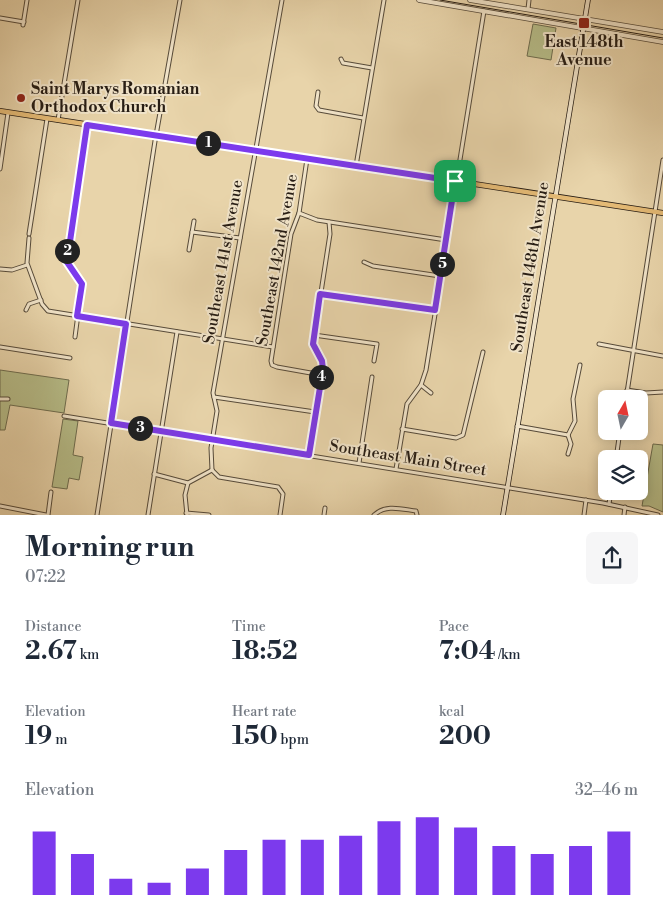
<!DOCTYPE html>
<meta charset="utf-8">
<style>
:root{--surface:#fff;--page:#f6f6f7;--text:#1f2937;--muted:#747a83;--accent:#7c3aed}
body{margin:0;font-family:"Libre Bodoni",serif;background:var(--page);color:var(--text);height:100vh;display:flex;flex-direction:column;font-size:19px;white-space:nowrap}
*{box-sizing:border-box;margin:0}
p{font-size:16px;color:var(--muted)}
.icon{flex:none;width:28px;height:28px;fill:none;stroke:currentColor;stroke-width:2;stroke-linecap:round;stroke-linejoin:round}
.map{position:relative;height:515px;overflow:hidden}
.sheet{display:flex;flex-direction:column;background:var(--surface);flex:1}
.sheet>*{flex:none}
.needle{width:32px;rotate:9deg}
.fabs{position:absolute;left:598px;top:390px;display:grid;gap:10px}
.fabs a{display:grid;place-items:center;width:50px;height:50px;border-radius:8px;background:var(--surface);box-shadow:0 2px 12px #0003;font-size:25px}
.pin{position:absolute;display:grid;place-items:center;width:42px;height:42px;color:#fff;margin:-21px;border-radius:10px;box-shadow:0 2px 8px #0006}
.km{position:absolute;width:25px;height:25px;margin:-12px;border-radius:50%;background:#222;color:#fff;font-size:14px;line-height:25px;text-align:center}
.round{display:grid;place-items:center;flex:none;width:52px;height:52px;border-radius:8px;background:var(--page)}
.head{display:flex;align-items:center;justify-content:space-between;height:85px;padding:0 25px}
h1{font-size:28px;font-weight:800;line-height:38px}
.figures{display:grid;grid-template-columns:repeat(3,1fr);gap:8px;height:85px;padding:5px 25px}
.figures div{display:grid;align-content:center}
.figures b{font-size:25px;font-weight:800}
.figures small{font-size:14px;font-weight:400}
.figures p{font-size:14px}
.chart{height:140px;padding:10px 25px}
.chart p{display:flex;justify-content:space-between}
.chart svg{width:100%;height:90px;margin-top:5px;stroke:var(--accent);stroke-width:6}
.map>svg:first-child{display:block}
.green{fill:#b6bc88;stroke:#6e6c4e}
.lines{fill:none;stroke-linecap:round;stroke-linejoin:round}
.minor-casing{stroke:#574b3a;stroke-width:5}
.tertiary-casing{stroke:#574b3a;stroke-width:5.5}
.secondary-casing{stroke:#271d14;stroke-width:5.5}
.primary-casing{stroke:#271d14;stroke-width:6}
.minor{stroke:#f0e3c8;stroke-width:3}
.tertiary{stroke:#f0e3c8;stroke-width:4}
.secondary{stroke:#f0e3c8;stroke-width:4}
.primary{stroke:#e4ba75;stroke-width:4.5}
.tram{stroke:#271d14;stroke-width:1}
.route-casing{stroke:#fff;stroke-width:10}
.route{stroke:#7c3aed;stroke-width:6}
.poi-dot{fill:#8f2418;stroke:#f0e3c8;stroke-width:2}
.labels{text-anchor:middle;dominant-baseline:central;stroke-width:4;stroke-linejoin:round;paint-order:stroke}
.poi-label{font-size:16px;font-weight:bold;fill:#271d14;stroke:#f0e3c8}
.street-label{font-size:16px;fill:#271d14;stroke:#f0e3c8}
</style>
<div class="map">
<svg width="663" height="515" viewBox="0 0 663 515">
<rect width="100%" height="100%" fill="#e8d4aa"/>
<filter id="stains"><feTurbulence type="fractalNoise" baseFrequency=".004" numOctaves="4"/><feColorMatrix values="0 0 0 0 .2 0 0 0 0 .09 0 0 0 0 .02 0 0 0 .5 -.17"/></filter>
<radialGradient id="worn" r=".72"><stop offset=".6" stop-color="#630" stop-opacity="0"/><stop offset="1" stop-color="#630" stop-opacity=".3"/></radialGradient>
<!-- green -->
<g class="green">
<polygon points="533,24 556,28 551,60 527,56"/>
<polygon points="0,370 69,380 64,413 10,405 5,430 0,430"/>
<polygon points="63,419 78,421 73,455 83,457 79,480 69,478 67,489 52,487"/>
<polygon points="653,444 663,445 663,512 649,506 642,506"/>
</g>
<g class="lines">
<defs>
<g id="minor">
<polyline points="528,9 529,0"/>
<polyline points="0,18 24,22"/>
<polyline points="23,25 27,0"/>
<polyline points="605,41 606,33"/>
<polyline points="617,43 619,35"/>
<polyline points="341,59 343,63 372,68"/>
<polyline points="318,92 316,106 319,110 363,118"/>
<polyline points="58,120 78,0"/>
<polyline points="307,159 299,213 291,234 271,361 272,365 277,367 322,375"/>
<polyline points="356,166 384,0"/>
<polyline points="0,169 8,113"/>
<polyline points="299,213 317,220 446,240"/>
<polyline points="192,232 240,238"/>
<polyline points="29,234 47,119"/>
<polyline points="29,238 27,263 42,304 48,311 273,347"/>
<polyline points="189,250 194,221"/>
<polyline points="364,262 373,266 440,276"/>
<polyline points="0,269 12,270 27,265"/>
<polyline points="320,294 435,310"/>
<polyline points="26,310 29,304 41,300"/>
<polyline points="314,335 377,344 374,361"/>
<polyline points="75,337 82,284 67,262 67,256 87,125"/>
<polyline points="599,344 663,356"/>
<polyline points="0,347 70,358"/>
<polyline points="421,385 431,393"/>
<polyline points="627,390 646,393 663,392"/>
<polyline points="214,397 315,412"/>
<polyline points="0,399 8,399"/>
<polyline points="626,399 663,160"/>
<polyline points="64,416 603,503 658,515"/>
<polyline points="517,426 568,435"/>
<polyline points="402,429 456,438 463,435 483,352"/>
<polyline points="568,435 575,421 573,399 580,365"/>
<polyline points="568,435 571,444 568,454"/>
<polyline points="309,455 323,369 322,361 313,344 330,234 329,222"/>
<polyline points="616,459 620,431"/>
<polyline points="359,463 372,377"/>
<polyline points="396,469 407,404 421,385 426,370 484,11"/>
<polyline points="212,470 211,448 217,411 213,393 282,0"/>
<polyline points="212,470 219,477 278,487 283,494 280,515"/>
<polyline points="154,474 188,483"/>
<polyline points="609,504 611,491"/>
<polyline points="0,506 46,515"/>
<polyline points="186,513 209,515"/>
<polyline points="48,515 51,492"/>
<polyline points="97,515 155,141 180,0"/>
<polyline points="148,515 177,332"/>
<polyline points="187,515 185,495 188,483 212,470"/>
<polyline points="324,515 325,508"/>
<path d="M 374,515 C 386,504 401,509 416,511 L 417,515"/>
<polyline points="584,515 586,500"/>
<polyline points="624,515 625,507"/>
</g>
<g id="tertiary">
<polyline points="419,0 663,42"/>
<polyline points="470,0 663,32"/>
</g>
<polyline id="secondary" points="503,515 588,0"/>
<polyline id="primary" points="0,111 663,213"/>
</defs>
<!-- minor casing -->
<use href="#minor" class="minor-casing"/>
<!-- tertiary casing -->
<use href="#tertiary" class="tertiary-casing"/>
<!-- secondary casing -->
<use href="#secondary" class="secondary-casing"/>
<!-- primary casing -->
<use href="#primary" class="primary-casing"/>
<!-- minor -->
<use href="#minor" class="minor"/>
<!-- tertiary -->
<use href="#tertiary" class="tertiary"/>
<!-- secondary -->
<use href="#secondary" class="secondary"/>
<!-- primary -->
<use href="#primary" class="primary"/>
<!-- tram -->
<polyline class="tram" points="440,0 663,38"/>
</g>
<g class="lines">
<defs>
<polygon id="route" points="87,125 455,181 435,310 320,294 313,344 322,361 323,369 309,455 111,423 126,324 77,316 82,284 67,262"/>
</defs>
<!-- route casing -->
<use href="#route" class="route-casing"/>
<!-- route -->
<use href="#route" class="route"/>
</g>
<!-- markers -->
<g class="poi-dot">
<rect x="578" y="17" width="12" height="12" rx="2.5"/>
<circle cx="21" cy="98" r="5"/>
</g>
<g class="labels">
<!-- poi labels -->
<g class="poi-label">
<text x="584" y="42">East 148th<tspan x="584" dy="18">Avenue</tspan></text>
<text x="31" y="89" text-anchor="start">Saint Marys Romanian<tspan x="31" dy="18">Orthodox Church</tspan></text>
</g>
<!-- street labels -->
<g class="street-label">
<text transform="translate(277 260) rotate(-80)">Southeast 142nd Avenue</text>
<text transform="translate(223 262) rotate(-80)">Southeast 141st Avenue</text>
<text transform="translate(530 267) rotate(-81)">Southeast 148th Avenue</text>
<text transform="translate(408 458) rotate(9)">Southeast Main Street</text>
</g>
</g>
<rect width="100%" height="100%" filter="url(#stains)"/>
<rect width="100%" height="100%" fill="url(#worn)"/>
</svg>
<div class="fabs">
<a><svg class="needle" viewBox="-14 -14 28 28"><path d="M0-13l5 13h-10z" fill="#e53935"/><path d="M0 13l5-13h-10z" fill="#747a83"/></svg></a>
<a><svg class="icon" aria-label="layers" viewBox="0 0 24 24"><path d="M12 4l9 5-9 5-9-5zM3 14l9 5 9-5"/></svg></a>
</div>
<div class="pin" style="left:455px;top:181px;background:#1e9e55"><svg class="icon" aria-label="arrive" viewBox="0 0 24 24"><path d="M6 21V4h12l-3 4 3 4H6"/></svg></div>
<b class="km" style="left:208px;top:143px">1</b>
<b class="km" style="left:67px;top:251px">2</b>
<b class="km" style="left:140px;top:428px">3</b>
<b class="km" style="left:321px;top:377px">4</b>
<b class="km" style="left:442px;top:264px">5</b>
</div>
<section class="sheet">
<div class="head"><div><h1>Morning run</h1><p>07:22</p></div><a class="round"><svg class="icon" aria-label="share" viewBox="0 0 24 24"><path d="M12 15V3M7 8l5-5 5 5M5 13v7h14v-7"/></svg></a></div>
<div class="figures">
<div><p>Distance</p><b>2.67<small> km</small></b></div>
<div><p>Time</p><b>18:52</b></div>
<div><p>Pace</p><b>7:04<small> /km</small></b></div>
</div>
<div class="figures">
<div><p>Elevation</p><b>19<small> m</small></b></div>
<div><p>Heart rate</p><b>150<small> bpm</small></b></div>
<div><p>kcal</p><b>200</b></div>
</div>
<div class="chart"><p><span>Elevation</span>32–46 m</p>
<svg viewBox="0 0 160 44" preserveAspectRatio="none"><path d="M5 44V13M15 44V24M25 44V36M35 44V38M45 44V31M55 44V22M65 44V17M75 44V17M85 44V15M95 44V8M105 44V6M115 44V11M125 44V20M135 44V24M145 44V20M155 44V13"/></svg>
</div>
</section>
